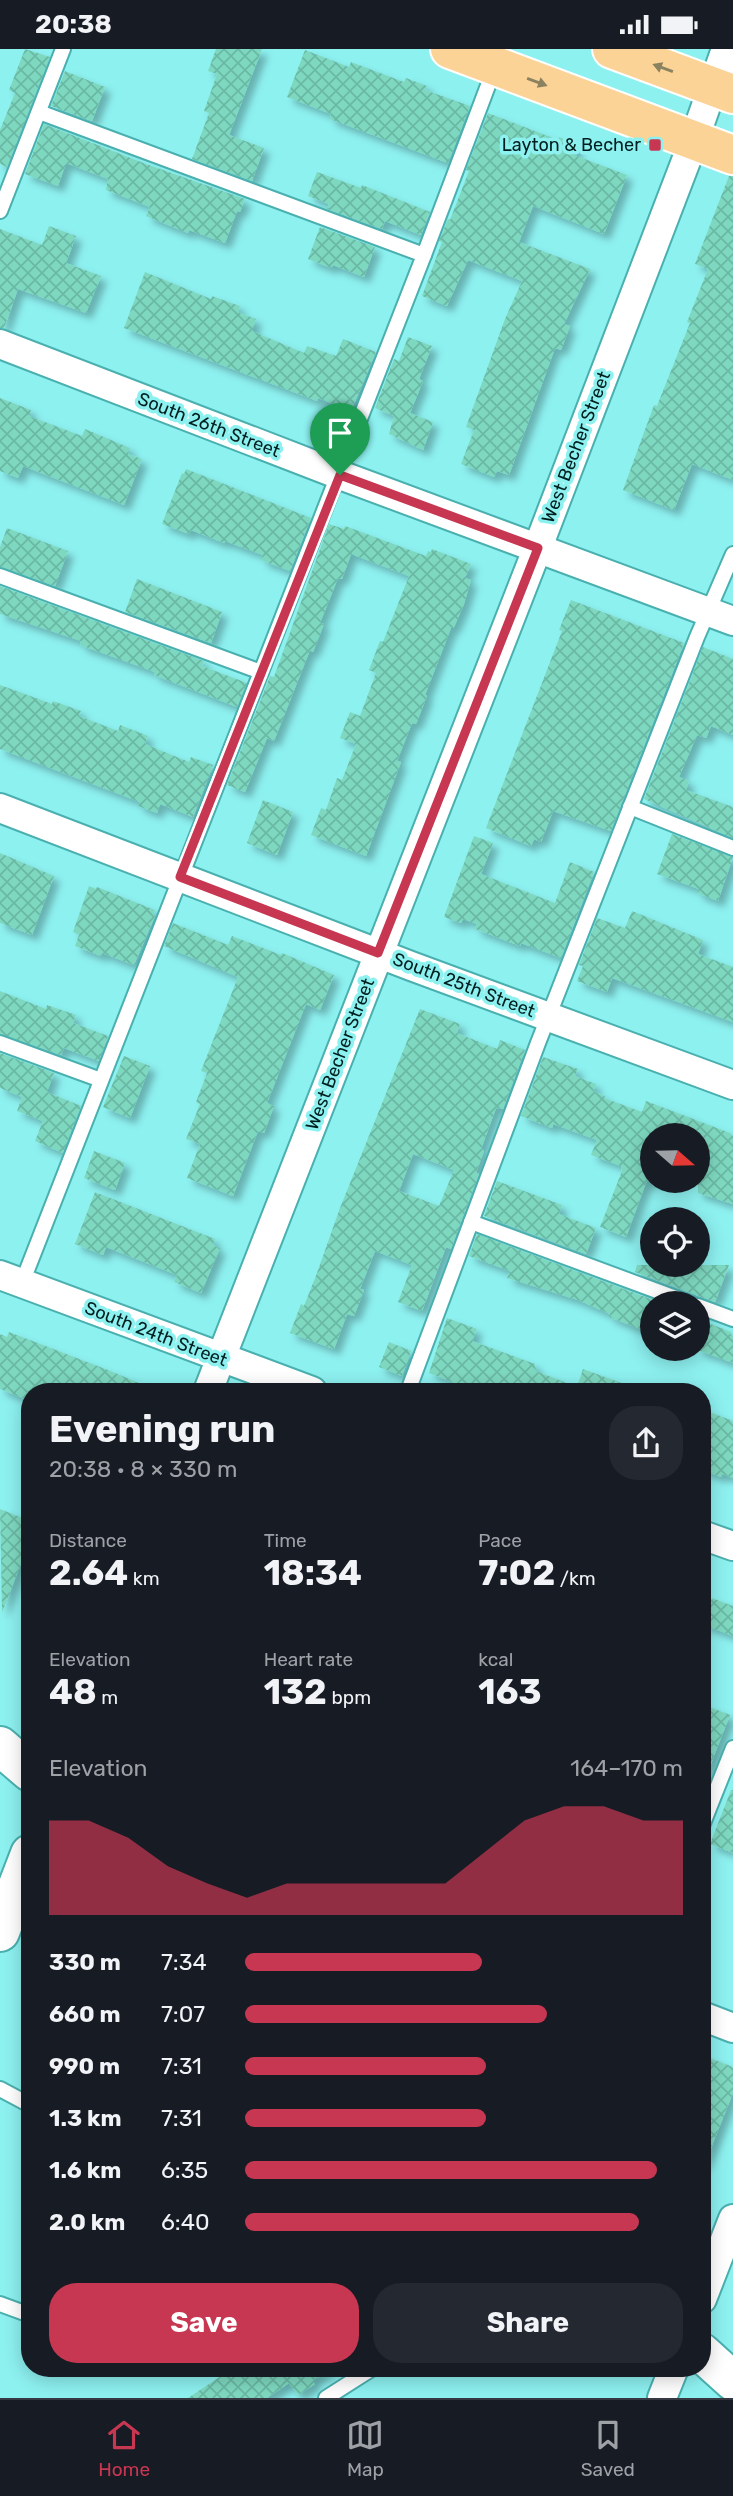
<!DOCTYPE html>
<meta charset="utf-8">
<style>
:root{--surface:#171b24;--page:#242831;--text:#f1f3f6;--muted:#9ea1a6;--line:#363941;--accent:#c73752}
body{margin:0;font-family:Rubik,sans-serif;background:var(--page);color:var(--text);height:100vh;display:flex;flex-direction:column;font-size:26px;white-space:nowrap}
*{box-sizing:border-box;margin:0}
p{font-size:23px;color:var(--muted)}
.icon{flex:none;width:38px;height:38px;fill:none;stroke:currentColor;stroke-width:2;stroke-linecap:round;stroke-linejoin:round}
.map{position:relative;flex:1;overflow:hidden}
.details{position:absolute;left:21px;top:1334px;width:690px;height:994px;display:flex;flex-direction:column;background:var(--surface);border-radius:28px;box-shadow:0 4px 18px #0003}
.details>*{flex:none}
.needle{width:46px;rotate:110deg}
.fabs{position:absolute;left:640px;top:1074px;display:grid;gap:14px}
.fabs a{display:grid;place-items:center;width:70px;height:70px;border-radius:50%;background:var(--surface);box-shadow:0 4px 18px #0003;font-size:35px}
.pin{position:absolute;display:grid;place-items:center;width:60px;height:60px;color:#fff;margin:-72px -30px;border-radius:50% 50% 50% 0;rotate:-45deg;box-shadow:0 0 7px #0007}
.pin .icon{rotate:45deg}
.round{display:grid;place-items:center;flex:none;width:74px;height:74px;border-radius:28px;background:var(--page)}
.headline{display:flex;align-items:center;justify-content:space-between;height:119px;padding:0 28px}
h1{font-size:38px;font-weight:700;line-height:52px}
.stats{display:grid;grid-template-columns:repeat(3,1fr);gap:10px;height:119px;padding:7px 28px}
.stats div{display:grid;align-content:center}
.stats b{font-size:35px;font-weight:700}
.stats small{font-size:19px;font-weight:400}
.stats p{font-size:19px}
.chart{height:196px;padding:14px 28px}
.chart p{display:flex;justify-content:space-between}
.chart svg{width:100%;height:126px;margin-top:7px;fill:var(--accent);opacity:.7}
.button{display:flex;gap:14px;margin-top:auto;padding:14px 28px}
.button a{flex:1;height:80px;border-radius:28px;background:var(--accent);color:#fff;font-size:28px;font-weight:700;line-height:80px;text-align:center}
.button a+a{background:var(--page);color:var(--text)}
ul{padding:0 28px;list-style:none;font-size:23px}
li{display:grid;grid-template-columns:112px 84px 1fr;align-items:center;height:52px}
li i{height:18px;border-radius:9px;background:var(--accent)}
.status{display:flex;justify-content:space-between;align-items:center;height:49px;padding:0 35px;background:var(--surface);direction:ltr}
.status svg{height:19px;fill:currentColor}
.tab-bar{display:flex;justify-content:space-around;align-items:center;height:98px;border-top:2px solid var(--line);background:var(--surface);font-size:19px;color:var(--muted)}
.tab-bar a{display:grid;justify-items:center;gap:4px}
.tab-bar .on{color:var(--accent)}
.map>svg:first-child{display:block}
.building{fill:url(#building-cross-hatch);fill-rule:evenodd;filter:url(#shadow)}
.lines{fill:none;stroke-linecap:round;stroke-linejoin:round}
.lane-casing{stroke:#4ab0af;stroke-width:18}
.street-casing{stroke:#4ab0af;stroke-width:32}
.secondary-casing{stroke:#4ab0af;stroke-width:42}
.primary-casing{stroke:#fff;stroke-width:42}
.lane{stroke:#fff;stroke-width:14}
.street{stroke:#fff;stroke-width:28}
.secondary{stroke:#fff;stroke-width:38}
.primary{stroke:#fcd396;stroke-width:38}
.oneway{fill:#8b8260}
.route-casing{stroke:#fff;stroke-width:14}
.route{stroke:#c73752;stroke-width:9}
.poi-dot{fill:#c73752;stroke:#8df1f0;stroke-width:2.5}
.labels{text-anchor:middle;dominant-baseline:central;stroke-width:7;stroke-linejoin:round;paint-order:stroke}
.poi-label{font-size:18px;fill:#001e1e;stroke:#8df1f0;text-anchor:end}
.street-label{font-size:18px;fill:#001e1e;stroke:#8df1f0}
</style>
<div class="status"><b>20:38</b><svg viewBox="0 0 49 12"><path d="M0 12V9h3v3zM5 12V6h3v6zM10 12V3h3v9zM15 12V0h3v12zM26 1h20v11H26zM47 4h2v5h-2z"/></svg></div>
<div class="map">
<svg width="733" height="2349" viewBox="0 0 733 2349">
<defs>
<pattern id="building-cross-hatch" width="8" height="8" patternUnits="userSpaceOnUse" patternTransform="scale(1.75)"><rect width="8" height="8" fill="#7ed8c0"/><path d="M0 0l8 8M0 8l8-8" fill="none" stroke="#6bb9a5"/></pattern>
<filter id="shadow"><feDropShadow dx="6" dy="6" stdDeviation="3.5" flood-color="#0004"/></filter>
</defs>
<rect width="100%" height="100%" fill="#8df1f0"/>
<!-- building -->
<g class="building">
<polygon points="25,0 50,8 7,118 0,115 0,81 15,44 9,41"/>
<polygon points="216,0 262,0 229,86 264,99 252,132 192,110 209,64 204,62 217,25 208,22"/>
<polygon points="305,1 349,18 351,13 404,33 406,29 427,37 425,41 470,57 448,114 330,70 331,65 287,48"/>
<polygon points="65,22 105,38 92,72 51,57"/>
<polygon points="488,64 558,91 559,88 578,95 574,106 627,126 604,185 533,157 519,193 590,220 564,275 570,277 561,301 555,299 509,426 497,422 494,428 461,415 474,381 466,378 505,270 522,232 468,211 447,257 422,247 442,193 439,192 448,170 450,171 469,122 466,121"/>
<polygon points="44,75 146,115 245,150 240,163 237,162 225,194 189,181 188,184 146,167 150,158 106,141 108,130 66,114 58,137 25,125"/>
<polygon points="317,123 361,139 362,136 430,163 421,186 385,172 382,180 327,160 329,155 308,147"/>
<polygon points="729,127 733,127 733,431 692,415 674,461 623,441 654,356 657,357 690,274 687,273 708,220 695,215"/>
<polygon points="49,177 76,187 66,214 101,227 86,264 18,240 4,279 0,279 0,180 42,196"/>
<polygon points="320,178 375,198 364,228 333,216 331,219 308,210"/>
<polygon points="145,223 211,250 212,247 240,257 238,263 256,270 252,282 304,304 307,297 336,307 343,290 376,303 351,362 318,349 317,352 124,279"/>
<polygon points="408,288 432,297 419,330 423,332 410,364 433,373 423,401 389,385 394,367 375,359 394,310 399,312"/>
<polygon points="0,349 31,361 29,367 82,387 85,380 130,399 128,405 142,410 124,456 23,417 18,429 0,422"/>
<polygon points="186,420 311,469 290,522 261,511 263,506 225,492 224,494 191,481 189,485 162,475 182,424 184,425"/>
<polygon points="329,475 344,480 345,477 426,507 428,502 431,503 432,500 471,515 465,529 471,531 464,555 454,578 451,579 425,646 427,647 416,675 412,674 397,712 401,713 366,807 311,786 321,759 326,761 337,729 342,731 356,695 340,689 350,663 360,667 376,624 369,621 380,592 383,593 409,527 351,505 342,530 338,529 320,574 324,575 313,603 310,601 274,692 267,689 245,743 227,736 265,640 270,627 274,628"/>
<polygon points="7,479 68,502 55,537 0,518 0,498"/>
<polygon points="137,530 222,563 211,594 125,563"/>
<polygon points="0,537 204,612 202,617 247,634 237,658 154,626 155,623 80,596 81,592 0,565"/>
<polygon points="571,551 684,594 611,782 553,762 541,793 534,790 531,797 486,779 562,582 559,581"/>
<polygon points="703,598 733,610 733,686 711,677 706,689 697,686 679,728 689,732 686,741 733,758 733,789 644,750"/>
<polygon points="0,636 52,655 53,652 81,662 79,667 118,682 120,676 148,687 145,695 189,713 191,708 213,716 193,768 160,755 157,764 138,757 140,753 0,700"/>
<polygon points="263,751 293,763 277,806 247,794"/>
<polygon points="672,785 733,808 718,852 697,844 699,840 657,825"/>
<polygon points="474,787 493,794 481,825 555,854 570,813 594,823 561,909 521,894 520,897 475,880 477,875 463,870 461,874 444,868"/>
<polygon points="0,804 54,827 32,886 0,874"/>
<polygon points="89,837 96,840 97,838 155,861 153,866 155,867 134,916 102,904 101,907 75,897 79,886 73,883"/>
<polygon points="632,862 703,891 698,905 733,918 733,973 612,929 607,943 577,932 583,917 579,916 597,869 625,879"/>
<polygon points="173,874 228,896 232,887 281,906 282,904 334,926 320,961 306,955 267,1054 274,1057 264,1084 258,1082 233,1147 187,1129 200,1095 186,1090 200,1055 196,1053 207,1024 201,1022 238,928 164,897"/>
<polygon points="0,942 46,960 47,956 76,966 73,974 108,987 99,1012 64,999 61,1006 0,985"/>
<path d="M 420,960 L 460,975 L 457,984 L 497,1000 L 500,991 L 525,1001 L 503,1060 L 496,1059 L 481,1100 L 484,1102 L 476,1124 L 479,1125 L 451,1200 L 446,1198 L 422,1262 L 398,1253 L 412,1216 L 375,1202 L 360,1240 L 364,1241 L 354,1267 L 347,1265 L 334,1300 L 290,1284 L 301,1255 L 304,1257 L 317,1224 L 340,1159 ZM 413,1105 L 454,1121 L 439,1157 L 399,1142 Z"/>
<polygon points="0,1004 54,1024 47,1043 81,1057 63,1104 35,1092 43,1072 17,1062 22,1048 0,1039"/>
<polygon points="124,1007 150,1017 130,1069 103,1058"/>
<polygon points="543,1008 578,1020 575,1027 596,1035 593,1042 605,1047 604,1049 642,1063 646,1052 730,1084 733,1087 733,1155 698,1144 698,1087 653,1087 653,1134 647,1131 626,1188 600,1178 622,1122 621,1117 591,1106 597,1091 553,1075 552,1079 521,1067"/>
<polygon points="94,1102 125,1114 115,1141 84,1129"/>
<polygon points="497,1132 562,1156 559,1165 596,1179 586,1205 484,1167"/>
<polygon points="95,1143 215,1190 213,1196 220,1199 201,1244 174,1233 177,1226 106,1198 103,1206 75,1195"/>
<polygon points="477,1185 664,1255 653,1255 653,1285 609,1268 610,1265 578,1251 507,1229 510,1222 469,1207"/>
<polygon points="637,1216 729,1216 715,1253 635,1223"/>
<polygon points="447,1269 477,1280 472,1292 535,1315 536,1322 577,1338 583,1320 638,1340 637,1342 476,1342 462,1337 429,1324"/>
<polygon points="698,1270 731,1283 730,1285 733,1286 733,1314 698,1301"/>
<polygon points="9,1283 108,1321 158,1342 30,1342 30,1352 0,1340 0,1285 7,1288"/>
<polygon points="389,1293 411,1302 402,1327 379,1318"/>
<polygon points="702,1360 733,1372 733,1429 722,1425 721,1428 702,1421"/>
<polygon points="0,1460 30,1472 30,1505 25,1504 2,1564"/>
<polygon points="712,1549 733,1557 733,1587 702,1575"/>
<polygon points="702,1655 730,1666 703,1735 702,1734"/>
<polygon points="731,1741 733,1741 733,1804 710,1795"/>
<polygon points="702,2006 733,2018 733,2044 703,2119"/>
<polygon points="233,2319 331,2319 312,2332 315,2335 298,2346 289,2334 267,2349 188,2349"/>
</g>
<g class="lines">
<defs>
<g id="lane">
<polyline points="39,63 424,206 261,623"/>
<polyline points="0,162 63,0"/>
<polyline points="424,206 495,18"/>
<polyline points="0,527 261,623 22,1234"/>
<polyline points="630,758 733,799"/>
<polyline points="0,994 101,1031"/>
<polyline points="471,1173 692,1255"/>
<polyline points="698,1257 733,1270"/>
<polyline points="408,1342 538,994 697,588 733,505"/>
<polyline points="702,1777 733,1699"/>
<polyline points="0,2040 30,2056"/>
<polyline points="0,2255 30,2266"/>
<polyline points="326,2349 373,2319"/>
</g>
<g id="street">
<polyline points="0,295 340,426 733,572"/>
<polyline points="0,759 411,917 733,1036"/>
<polyline points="0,1226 312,1342"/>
<polyline points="208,1342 538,498 694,91 726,0"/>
<polyline points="702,1486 733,1497"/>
<polyline points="702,1967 733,1979"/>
<polyline points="702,2250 733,2170"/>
<polyline points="662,2349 674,2319"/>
</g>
<g id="secondary">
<polyline points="0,1697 30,1723"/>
<polyline points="0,1883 30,1805"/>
<polyline points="702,2304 733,2332"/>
</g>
<g id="primary">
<polyline points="450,0 733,106"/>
<polyline points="612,0 733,45"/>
</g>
</defs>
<!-- lane casing -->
<use href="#lane" class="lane-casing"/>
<!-- street casing -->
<use href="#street" class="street-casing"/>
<!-- secondary casing -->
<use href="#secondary" class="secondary-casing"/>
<!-- primary casing -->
<use href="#primary" class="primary-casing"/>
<!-- lane -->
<use href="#lane" class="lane"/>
<!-- street -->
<use href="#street" class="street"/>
<!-- secondary -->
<use href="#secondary" class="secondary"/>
<!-- primary -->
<use href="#primary" class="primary"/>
</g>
<!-- one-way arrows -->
<defs><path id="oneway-solid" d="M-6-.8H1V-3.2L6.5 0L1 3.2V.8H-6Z" transform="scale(1.75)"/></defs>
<g class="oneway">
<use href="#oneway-solid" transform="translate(663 19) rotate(-160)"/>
<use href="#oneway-solid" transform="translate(537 33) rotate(20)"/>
</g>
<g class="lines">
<defs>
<polygon id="route" points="340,426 538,499 378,904 180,828"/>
</defs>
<!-- route casing -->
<use href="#route" class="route-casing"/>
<!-- route -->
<use href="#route" class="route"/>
</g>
<!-- markers -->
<rect class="poi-dot" x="648" y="89" width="14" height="14" rx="3.5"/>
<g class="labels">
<!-- poi labels -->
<g class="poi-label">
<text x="641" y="96">Layton &amp; Becher</text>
</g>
<!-- street labels -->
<g class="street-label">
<text transform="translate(209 376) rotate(21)">South 26th Street</text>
<text transform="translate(576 398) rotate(-69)">West Becher Street</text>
<text transform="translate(464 936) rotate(21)">South 25th Street</text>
<text transform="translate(340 1005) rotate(-69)">West Becher Street</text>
<text transform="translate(156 1285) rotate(21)">South 24th Street</text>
</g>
</g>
</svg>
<div class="fabs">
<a><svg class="needle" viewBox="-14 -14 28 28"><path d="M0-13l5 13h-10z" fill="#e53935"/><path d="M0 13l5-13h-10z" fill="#9ea1a6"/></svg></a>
<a><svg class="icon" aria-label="locate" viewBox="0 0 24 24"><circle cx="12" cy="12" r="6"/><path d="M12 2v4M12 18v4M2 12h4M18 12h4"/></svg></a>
<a><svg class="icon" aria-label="layers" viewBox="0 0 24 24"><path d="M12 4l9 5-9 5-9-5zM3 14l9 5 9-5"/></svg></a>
</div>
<div class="pin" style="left:340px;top:426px;background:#1e9e55"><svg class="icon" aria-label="arrive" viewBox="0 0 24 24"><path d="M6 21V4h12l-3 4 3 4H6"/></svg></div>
<section class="details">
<div class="headline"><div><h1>Evening run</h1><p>20:38 · 8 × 330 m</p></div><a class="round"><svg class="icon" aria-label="share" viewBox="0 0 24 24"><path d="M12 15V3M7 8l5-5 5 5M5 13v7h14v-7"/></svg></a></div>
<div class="stats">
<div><p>Distance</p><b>2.64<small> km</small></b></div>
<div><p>Time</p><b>18:34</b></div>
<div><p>Pace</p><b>7:02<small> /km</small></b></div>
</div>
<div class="stats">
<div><p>Elevation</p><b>48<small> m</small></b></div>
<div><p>Heart rate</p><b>132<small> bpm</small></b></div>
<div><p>kcal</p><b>163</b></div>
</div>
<div class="chart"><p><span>Elevation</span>164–170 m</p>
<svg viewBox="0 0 160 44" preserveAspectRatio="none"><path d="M0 44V11L10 11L20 17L30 27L40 33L50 38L60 33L70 33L80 33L90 33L100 33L110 22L120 11L130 6L140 6L150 11L160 11V44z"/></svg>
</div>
<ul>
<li><b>330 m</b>7:34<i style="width:54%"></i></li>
<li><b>660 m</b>7:07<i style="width:69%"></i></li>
<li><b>990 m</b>7:31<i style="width:55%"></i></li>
<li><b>1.3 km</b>7:31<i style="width:55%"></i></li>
<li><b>1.6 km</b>6:35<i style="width:94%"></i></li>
<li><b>2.0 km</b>6:40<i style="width:90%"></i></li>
</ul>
<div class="button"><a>Save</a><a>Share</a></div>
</section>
</div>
<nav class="tab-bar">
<a class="on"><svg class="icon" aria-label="home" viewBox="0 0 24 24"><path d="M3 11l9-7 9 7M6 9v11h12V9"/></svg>Home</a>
<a><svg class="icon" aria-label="map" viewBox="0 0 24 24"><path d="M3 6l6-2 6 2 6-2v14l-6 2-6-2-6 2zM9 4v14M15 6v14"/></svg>Map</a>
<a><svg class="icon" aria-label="saved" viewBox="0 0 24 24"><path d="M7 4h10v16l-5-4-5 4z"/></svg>Saved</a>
</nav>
